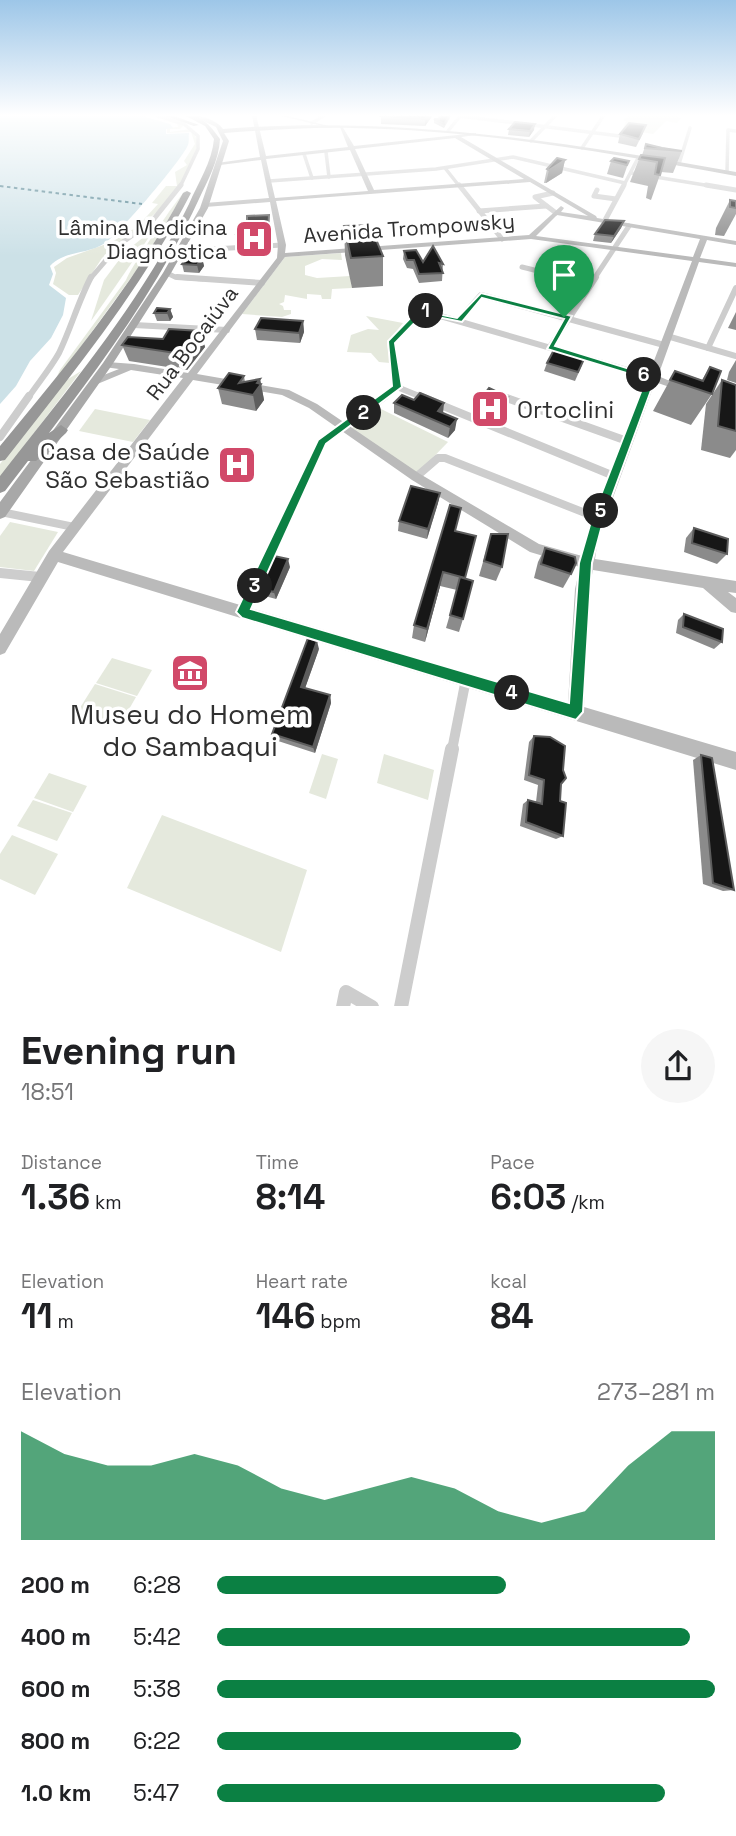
<!DOCTYPE html>
<meta charset="utf-8">
<style>
:root{--surface:#fff;--page:#f6f6f6;--text:#202124;--muted:#757577;--accent:#0b8043}
body{margin:0;font-family:"Space Grotesk",sans-serif;background:var(--page);color:var(--text);height:100vh;display:flex;flex-direction:column;font-size:26px;white-space:nowrap}
*{box-sizing:border-box;margin:0}
p{font-size:23px;color:var(--muted)}
.icon{flex:none;width:38px;height:38px;fill:none;stroke:currentColor;stroke-width:2;stroke-linecap:round;stroke-linejoin:round}
.map{position:relative;height:1006px;overflow:hidden}
.sheet{display:flex;flex-direction:column;background:var(--surface);flex:1}
.sheet>*{flex:none}
.pin{position:absolute;display:grid;place-items:center;width:60px;height:60px;color:#fff;margin:-72px -30px;border-radius:50% 50% 50% 0;rotate:-45deg;box-shadow:0 0 7px #0007}
.pin .icon{rotate:45deg}
.km{position:absolute;width:35px;height:35px;margin:-18px;border-radius:50%;background:#222;color:#fff;font-size:19px;line-height:35px;text-align:center}
.round{display:grid;place-items:center;flex:none;width:74px;height:74px;border-radius:37px;background:var(--page)}
.summary{display:flex;align-items:center;justify-content:space-between;height:119px;padding:0 21px}
h1{font-size:38px;font-weight:600;line-height:52px}
.stats{display:grid;grid-template-columns:repeat(3,1fr);gap:10px;height:119px;padding:7px 21px}
.stats div{display:grid;align-content:center}
.stats b{font-size:35px;font-weight:600}
.stats small{font-size:19px;font-weight:400}
.stats p{font-size:19px}
.chart{height:196px;padding:14px 21px}
.chart p{display:flex;justify-content:space-between}
.chart svg{width:100%;height:126px;margin-top:7px;fill:var(--accent);opacity:.7}
ul{padding:0 21px;list-style:none;font-size:23px}
li{display:grid;grid-template-columns:112px 84px 1fr;align-items:center;height:52px}
li i{height:18px;border-radius:9px;background:var(--accent)}
.map>svg:first-child{display:block}
.green{fill:#e5e9dd}
.water{fill:#cce1e7}
.lines{fill:none;stroke-linecap:round;stroke-linejoin:round}
.ferry{stroke:#477b8a;stroke-width:2;stroke-dasharray:3.5 3.5;stroke-linecap:butt}
.street-far5{stroke:#cdcdcd;stroke-width:3.5}
.street-far4{stroke:#cdcdcd;stroke-width:5}
.street-far3{stroke:#cdcdcd;stroke-width:6}
.street-far2{stroke:#cdcdcd;stroke-width:8}
.street-far1{stroke:#cdcdcd;stroke-width:10}
.street{stroke:#cdcdcd;stroke-width:14}
.secondary{fill:#bababa;fill-rule:evenodd}
.primary{fill:#a8a8a8;fill-rule:evenodd}
.highway{fill:#979797;fill-rule:evenodd}
.wall{fill:#8b8b8b}
.shaded-wall{fill:#5d5d5d}
.building{fill:#171717;stroke:#5d5d5d;stroke-width:2}
.route{fill:#0b8043;stroke:#fff;stroke-width:2;fill-rule:evenodd}
.labels{text-anchor:middle;dominant-baseline:central;stroke-width:7;stroke-linejoin:round;paint-order:stroke}
.far-poi-label{font-size:21px;fill:#303030;stroke:#fff;text-anchor:end}
.far-street-label{font-size:21px;fill:#303030;stroke:#fff}
.poi-label{font-size:24px;fill:#303030;stroke:#fff;text-anchor:start}
.near-poi-label{font-size:28px;fill:#303030;stroke:#fff}
</style>
<div class="map">
<svg width="736" height="1007" viewBox="0 0 736 1007">
<rect width="100%" height="100%" fill="#fff"/>
<!-- green -->
<g class="green">
<path d="M 148,115 L 184,125 L 180,129 L 170,129 L 170,132 L 191,129 L 198,141 C 190,187 151,220 116,245 L 110,243 L 137,227 L 158,204 L 152,203 L 166,186 L 177,186 L 175,172 L 187,165 L 184,161 L 195,144 L 191,132 L 167,133 L 167,128 L 178,127 L 177,124 Z"/>
<polygon points="629,115 675,115 681,118 677,123 666,121 653,134 623,129 626,121 623,120"/>
<path d="M 186,190 L 141,264 L 53,385 L 60,370 L 126,280 C 131,267 175,201 186,190 Z"/>
<path d="M 155,228 C 134,260 113,290 91,321 L 104,280 L 125,252 Z"/>
<polygon points="109,243 115,246 102,258 78,295 69,295 53,284 56,273 54,267 67,258"/>
<polygon points="341,253 342,260 322,259 305,266 305,275 317,278 350,276 352,288 332,289 331,299 322,299 321,295 307,294 307,299 285,295 284,302 279,304 283,306 284,310 291,310 291,314 282,317 242,314 285,257"/>
<polygon points="366,316 403,323 387,343 390,363 379,362 371,353 347,352 351,335 368,329 379,330"/>
<polygon points="81,371 0,478 0,464 65,381"/>
<polygon points="377,407 448,442 419,472 413,472 352,428"/>
<polygon points="95,409 150,420 133,442 79,431"/>
<polygon points="10,522 58,532 34,571 0,567 0,536"/>
<polygon points="112,658 152,670 137,696 96,683"/>
<polygon points="95,684 136,697 120,725 78,711"/>
<polygon points="322,754 338,759 326,799 309,793"/>
<polygon points="384,754 434,770 428,800 377,783"/>
<polygon points="49,773 87,786 73,812 34,798"/>
<polygon points="33,800 72,813 57,841 17,826"/>
<polygon points="162,815 307,870 281,952 127,888"/>
<polygon points="12,835 58,854 35,895 0,879 0,854"/>
</g>
<!-- water -->
<path class="water" d="M 0,115 L 139,115 L 170,124 L 173,128 L 166,129 L 166,134 L 189,133 C 188,136 190,142 187,147 C 179,163 120,233 105,243 C 87,255 65,250 50,266 L 53,274 L 49,285 L 66,298 L 63,315 L 51,338 L 30,361 L 16,386 L 0,404 Z"/>
<g class="lines">
<!-- ferry -->
<polyline class="ferry" points="0,186 142,204"/>
<!-- street-far5 -->
<g class="street-far5">
<polyline points="156,115 184,124 198,136 198,149 180,187"/>
<polyline points="459,116 620,136"/>
<polyline points="312,123 325,115"/>
<polyline points="448,131 461,115"/>
<polyline points="531,141 556,115"/>
<polyline points="582,148 604,115"/>
<polyline points="326,152 329,177"/>
<polyline points="304,154 312,178"/>
<polyline points="679,164 690,128"/>
<polyline points="445,168 460,187"/>
<polyline points="727,172 728,130 736,131"/>
<polyline points="631,173 717,187"/>
<polyline points="269,181 436,169 513,157 625,183"/>
<polyline points="623,187 638,158"/>
</g>
<!-- street-far4 -->
<g class="street-far4">
<polyline points="459,185 502,239"/>
<polyline points="706,185 736,190"/>
<polyline points="597,190 594,196 616,199"/>
<polyline points="553,193 535,197 556,213"/>
<polyline points="479,211 546,206"/>
<polyline points="604,222 624,185"/>
<polyline points="180,251 282,245"/>
<polyline points="522,267 570,279"/>
<polyline points="167,273 175,277 203,279"/>
<polyline points="90,279 119,245 153,220 181,185"/>
<polyline points="594,279 629,226"/>
</g>
<!-- street-far3 -->
<g class="street-far3">
<polyline points="177,277 262,283"/>
<polyline points="563,277 591,284"/>
<polyline points="459,320 481,295 664,345"/>
<polyline points="134,325 227,330"/>
<polyline points="667,336 736,356"/>
<polyline points="550,347 596,277"/>
<polyline points="708,348 736,288"/>
<polyline points="397,387 391,342 423,311 651,377"/>
<polyline points="397,387 424,398"/>
<polyline points="498,395 506,398"/>
<path d="M 28,398 C 38,383 50,369 59,353 C 71,328 78,302 91,277"/>
<polyline points="382,398 397,387"/>
</g>
<!-- street-far2 -->
<g class="street-far2">
<polyline points="419,396 614,476"/>
<polyline points="501,396 627,441"/>
<polyline points="0,437 29,396"/>
<polyline points="416,477 438,458 445,458 598,518"/>
<polyline points="1,512 74,527"/>
<polyline points="270,552 322,442 385,396"/>
</g>
<!-- street-far1 -->
<g class="street-far1">
<polyline points="0,573 40,577"/>
<polyline points="242,612 271,550"/>
<polyline points="452,750 466,679"/>
</g>
<!-- street -->
<g class="street">
<polyline points="343,1007 346,992 372,1007"/>
<polyline points="401,1007 452,749"/>
</g>
<!-- secondary -->
<g class="secondary">
<path d="M 252,115 L 256,115 L 266,156 L 348,147 L 340,127 L 342,126 L 354,146 L 476,133 L 476,135 L 461,137 L 596,216 L 597,218 L 736,241 L 736,245 L 707,240 L 700,258 L 736,263 L 736,267 L 699,262 L 658,376 L 689,389 L 684,392 L 655,382 L 598,539 L 595,559 L 736,581 L 736,593 L 728,592 L 736,598 L 736,613 L 731,612 L 703,588 L 593,570 L 589,589 L 584,707 L 736,752 L 736,770 L 58,562 L 5,653 L 0,655 L 0,634 L 49,551 L 183,378 L 131,370 L 95,385 L 90,382 L 91,380 L 119,369 L 104,367 L 104,363 L 107,362 L 134,364 L 188,373 L 277,258 L 278,245 L 270,202 L 205,207 L 202,205 L 205,203 L 269,198 L 261,160 L 220,165 L 217,163 L 260,157 ZM 455,138 L 524,179 L 374,190 L 355,149 ZM 350,150 L 368,191 L 275,198 L 266,159 ZM 530,182 L 588,216 L 561,212 L 564,208 L 561,206 L 529,235 L 285,253 L 286,245 L 276,201 ZM 557,215 L 700,239 L 693,257 L 536,236 ZM 531,239 L 692,261 L 586,539 L 582,556 L 539,544 L 420,474 L 317,404 L 289,390 L 197,374 L 285,257 ZM 193,380 L 282,395 L 309,408 L 412,480 L 530,552 L 580,567 L 575,589 L 568,703 L 63,552 Z"/>
<polygon points="277,115 284,115 333,127 331,128"/>
</g>
<!-- primary -->
<path class="primary" d="M 191,115 C 201,115 218,121 223,129 C 396,115 565,142 736,172 L 736,176 C 609,153 481,130 352,128 C 309,127 267,130 224,133 L 229,141 L 208,208 L 171,273 L 112,365 L 5,517 L 0,519 L 0,502 L 103,363 L 163,273 L 200,208 L 223,141 L 216,127 Z"/>
<!-- highway -->
<g class="highway">
<polygon points="163,115 171,115 199,125 194,126"/>
<path d="M 184,115 C 201,114 211,126 220,139 C 219,160 208,180 199,199 C 160,284 105,359 49,433 L 61,425 L 68,430 L 66,433 L 36,461 L 28,461 L 5,491 L 0,493 L 0,476 C 68,389 140,304 189,204 C 198,183 212,162 214,139 L 205,126 Z"/>
<path d="M 187,191 L 191,193 C 141,290 72,374 5,460 L 0,461 L 0,446 C 67,365 133,286 183,193 Z"/>
</g>
</g>
<!-- wall -->
<g class="wall">
<polygon points="433,115 425,126 381,124 381,116"/>
<polygon points="450,115 450,118 444,128 434,123 434,119 439,119"/>
<polygon points="509,129 534,130 529,137 508,135"/>
<polygon points="643,133 636,147 618,143 620,134"/>
<polygon points="646,144 682,151 673,173 661,172 651,200 646,198 648,186 630,182 639,159 642,155"/>
<polygon points="565,160 562,173 546,183 544,183 547,169"/>
<polygon points="611,161 629,161 623,178 607,174"/>
<polygon points="730,200 736,201 736,214 724,236 715,235 716,228"/>
<polygon points="624,221 621,228 611,243 593,241 595,234"/>
<polygon points="270,224 270,240 238,242 236,234 247,228"/>
<polygon points="344,226 383,256 383,286 352,288 345,255"/>
<polygon points="433,246 443,264 442,281 419,283 413,269 407,268 403,259 404,251 423,262"/>
<polygon points="202,258 204,266 199,273 184,272 182,264"/>
<polygon points="170,309 173,317 170,321 157,321 154,313"/>
<polygon points="736,312 736,330 728,328"/>
<polygon points="303,321 304,332 300,343 257,340 255,329"/>
<polygon points="200,331 205,347 187,370 129,361 122,345 163,339"/>
<polygon points="736,360 736,383 727,380 729,372"/>
<polygon points="547,363 582,365 575,381 544,371"/>
<polygon points="710,367 712,394 691,425 653,411 675,371 702,380"/>
<polygon points="244,376 245,382 260,379 264,400 256,411 222,404 218,388"/>
<polygon points="722,380 736,385 736,450 730,458 701,450 706,404"/>
<polygon points="508,397 506,405 495,420 476,412 477,404"/>
<polygon points="394,403 443,413 455,430 448,438 394,413"/>
<polygon points="440,493 438,503 427,539 398,531 399,521"/>
<polygon points="694,528 727,554 717,564 684,552 686,538"/>
<polygon points="456,531 465,578 463,619 459,632 446,628 457,590 440,586 425,642 412,638 414,625"/>
<polygon points="491,534 502,567 496,581 479,576"/>
<polygon points="545,548 571,574 563,588 534,578 538,562"/>
<polygon points="290,567 276,599 261,595 258,588"/>
<polygon points="684,614 722,642 714,649 676,633 678,620"/>
<polygon points="319,649 305,688 330,695 331,703 315,753 275,740 272,734"/>
<polygon points="534,736 561,784 560,801 563,836 556,839 520,826 523,804 528,800 536,802 538,785 524,780 529,742"/>
<polygon points="701,755 734,890 723,891 703,884 693,760"/>
</g>
<!-- shaded-wall -->
<g class="shaded-wall">
<polygon points="428,115 433,115 425,126 425,119"/>
<polygon points="535,124 534,130 529,137 530,131"/>
<polygon points="565,160 562,173 546,183 549,170"/>
<polygon points="624,221 621,228 611,243 614,236"/>
<polygon points="202,258 204,266 199,273 197,265"/>
<polygon points="170,309 173,317 170,321 167,313"/>
<polygon points="303,321 304,332 300,343 299,333"/>
<polygon points="200,331 205,347 187,370 182,354"/>
<polygon points="260,379 264,400 256,411 253,395 257,383"/>
<polygon points="508,397 506,405 495,420 497,412"/>
<polygon points="444,403 443,414 436,422 438,411"/>
<polygon points="457,419 455,430 448,438 450,427"/>
<polygon points="440,493 438,503 427,539 428,529"/>
<polygon points="288,559 290,567 276,599 274,592"/>
<polygon points="443,572 440,586 425,642 427,629"/>
<polygon points="317,641 319,649 303,694 301,687"/>
<polygon points="330,695 331,703 315,753 313,747"/>
</g>
<!-- building -->
<g class="building">
<polygon points="382,115 428,115 425,119 381,116"/>
<polygon points="440,115 450,115 444,124 434,119 439,119"/>
<polygon points="515,122 535,124 530,131 509,129"/>
<polygon points="629,123 646,125 639,139 620,134"/>
<polygon points="646,144 662,148 682,151 645,148"/>
<polygon points="641,155 665,158 660,175 655,174 657,162 639,159"/>
<polygon points="557,158 565,160 549,170 547,169"/>
<polygon points="614,158 629,161 627,165 611,161"/>
<polygon points="730,200 736,201 736,208 730,207"/>
<polygon points="269,215 268,232 236,234 237,228 247,228 247,216"/>
<polygon points="605,220 624,221 614,236 595,234"/>
<polygon points="370,225 383,256 351,258 344,226"/>
<polygon points="433,246 443,264 439,263 443,273 419,274 414,260 407,260 404,251 416,250 423,262"/>
<polygon points="187,257 202,258 197,265 182,264"/>
<polygon points="157,308 170,309 167,313 154,313"/>
<polygon points="261,318 303,321 299,333 255,329"/>
<polygon points="169,329 200,331 182,354 122,345 128,337 163,339"/>
<polygon points="555,348 585,357 578,372 547,363"/>
<polygon points="710,367 721,371 712,394 670,380 675,371 703,381"/>
<polygon points="229,373 244,376 239,383 260,379 257,383 261,384 253,395 218,388"/>
<polygon points="722,380 736,385 736,431 718,426"/>
<polygon points="489,388 508,397 497,412 477,404"/>
<polygon points="420,393 444,403 438,411 457,419 450,427 394,403 402,395 414,400"/>
<polygon points="411,486 440,493 428,529 399,521"/>
<polygon points="450,505 461,508 455,531 476,536 465,578 443,572 427,629 414,625"/>
<polygon points="694,528 728,539 727,554 692,543"/>
<polygon points="491,534 508,534 502,567 484,561"/>
<polygon points="545,548 575,557 576,563 571,574 541,564"/>
<polygon points="274,556 288,559 274,592 258,588"/>
<polygon points="460,577 473,581 463,619 450,615"/>
<polygon points="684,614 723,629 722,642 683,627"/>
<polygon points="308,638 317,641 301,687 330,695 313,747 272,734"/>
<polygon points="534,736 550,737 565,746 563,770 566,778 561,784 560,801 566,803 563,836 526,822 528,800 542,804 544,780 529,775"/>
<polygon points="701,755 712,758 734,890 713,883"/>
</g>
<!-- sky -->
<linearGradient id="sky" x2="0" y2="1"><stop stop-color="#9dc6e8"/><stop offset="0.45" stop-color="#fff"/><stop offset="1" stop-color="#fff" stop-opacity="0"/></linearGradient>
<rect width="736" height="256" fill="url(#sky)"/>
<!-- route -->
<path class="route" d="M 481,293 L 572,316 L 555,346 L 656,377 L 604,518 L 592,563 L 583,712 L 576,720 L 242,618 L 236,612 L 318,440 L 392,386 L 388,341 L 418,310 L 457,318 ZM 482,298 L 564,319 L 547,349 L 646,379 L 592,518 L 579,563 L 569,703 L 251,609 L 326,444 L 402,387 L 395,343 L 423,314 L 462,322 Z"/>
<!-- icons -->
<defs>
<symbol id="hospital-square" viewBox="-11 -11 22 22"><rect x="-9" y="-9" width="18" height="18" rx="4" fill="#d14969" stroke="#fff"/><path d="M-5-5h3v3.5h4V-5h3V5h-3V1.5h-4V5h-3Z" fill="#fff"/></symbol>
<symbol id="museum-square" viewBox="-11 -11 22 22"><rect x="-9" y="-9" width="18" height="18" rx="4" fill="#d14969" stroke="#fff"/><path d="M0-6L6-3V-2H-6V-3ZM-5-1h2V3h-2ZM-1-1h2V3h-2ZM3-1h2V3H3ZM-6 4H6V6H-6Z" fill="#fff"/></symbol>
</defs>
<g fill-rule="evenodd">
<use href="#hospital-square" x="232" y="217" width="44" height="44"/>
<use href="#hospital-square" x="468" y="387" width="44" height="44"/>
<use href="#hospital-square" x="215" y="443" width="44" height="44"/>
<use href="#museum-square" x="168" y="651" width="44" height="44"/>
</g>
<g class="labels">
<!-- far-poi labels -->
<g class="far-poi-label">
<text x="227" y="227">Lâmina Medicina<tspan x="227" dy="24">Diagnóstica</tspan></text>
</g>
<!-- far-street labels -->
<g class="far-street-label">
<text transform="translate(409 228) rotate(-4)">Avenida Trompowsky</text>
<text transform="translate(192 343) rotate(-53)">Rua Bocaiúva</text>
</g>
<!-- poi labels -->
<g class="poi-label">
<text x="517" y="409">Ortoclini</text>
<text x="210" y="451" text-anchor="end">Casa de Saúde<tspan x="210" dy="28">São Sebastião</tspan></text>
</g>
<!-- near-poi labels -->
<g class="near-poi-label">
<text x="190" y="714">Museu do Homem<tspan x="190" dy="32">do Sambaqui</tspan></text>
</g>
</g>
</svg>
<div class="pin" style="left:564px;top:317px;background:#1e9e55"><svg class="icon" aria-label="arrive" viewBox="0 0 24 24"><path d="M6 21V4h12l-3 4 3 4H6"/></svg></div>
<b class="km" style="left:426px;top:311px">1</b>
<b class="km" style="left:364px;top:413px">2</b>
<b class="km" style="left:255px;top:586px">3</b>
<b class="km" style="left:512px;top:693px">4</b>
<b class="km" style="left:601px;top:511px">5</b>
<b class="km" style="left:644px;top:375px">6</b>
</div>
<section class="sheet">
<div class="summary"><div><h1>Evening run</h1><p>18:51</p></div><a class="round"><svg class="icon" aria-label="share" viewBox="0 0 24 24"><path d="M12 15V3M7 8l5-5 5 5M5 13v7h14v-7"/></svg></a></div>
<div class="stats">
<div><p>Distance</p><b>1.36<small> km</small></b></div>
<div><p>Time</p><b>8:14</b></div>
<div><p>Pace</p><b>6:03<small> /km</small></b></div>
</div>
<div class="stats">
<div><p>Elevation</p><b>11<small> m</small></b></div>
<div><p>Heart rate</p><b>146<small> bpm</small></b></div>
<div><p>kcal</p><b>84</b></div>
</div>
<div class="chart"><p><span>Elevation</span>273–281 m</p>
<svg viewBox="0 0 160 44" preserveAspectRatio="none"><path d="M0 44V6L10 14L20 18L30 18L40 14L50 18L60 26L70 30L80 26L90 22L100 26L110 34L120 38L130 34L140 18L150 6L160 6V44z"/></svg>
</div>
<ul>
<li><b>200 m</b>6:28<i style="width:58%"></i></li>
<li><b>400 m</b>5:42<i style="width:95%"></i></li>
<li><b>600 m</b>5:38<i style="width:100%"></i></li>
<li><b>800 m</b>6:22<i style="width:61%"></i></li>
<li><b>1.0 km</b>5:47<i style="width:90%"></i></li>
</ul>
</section>
